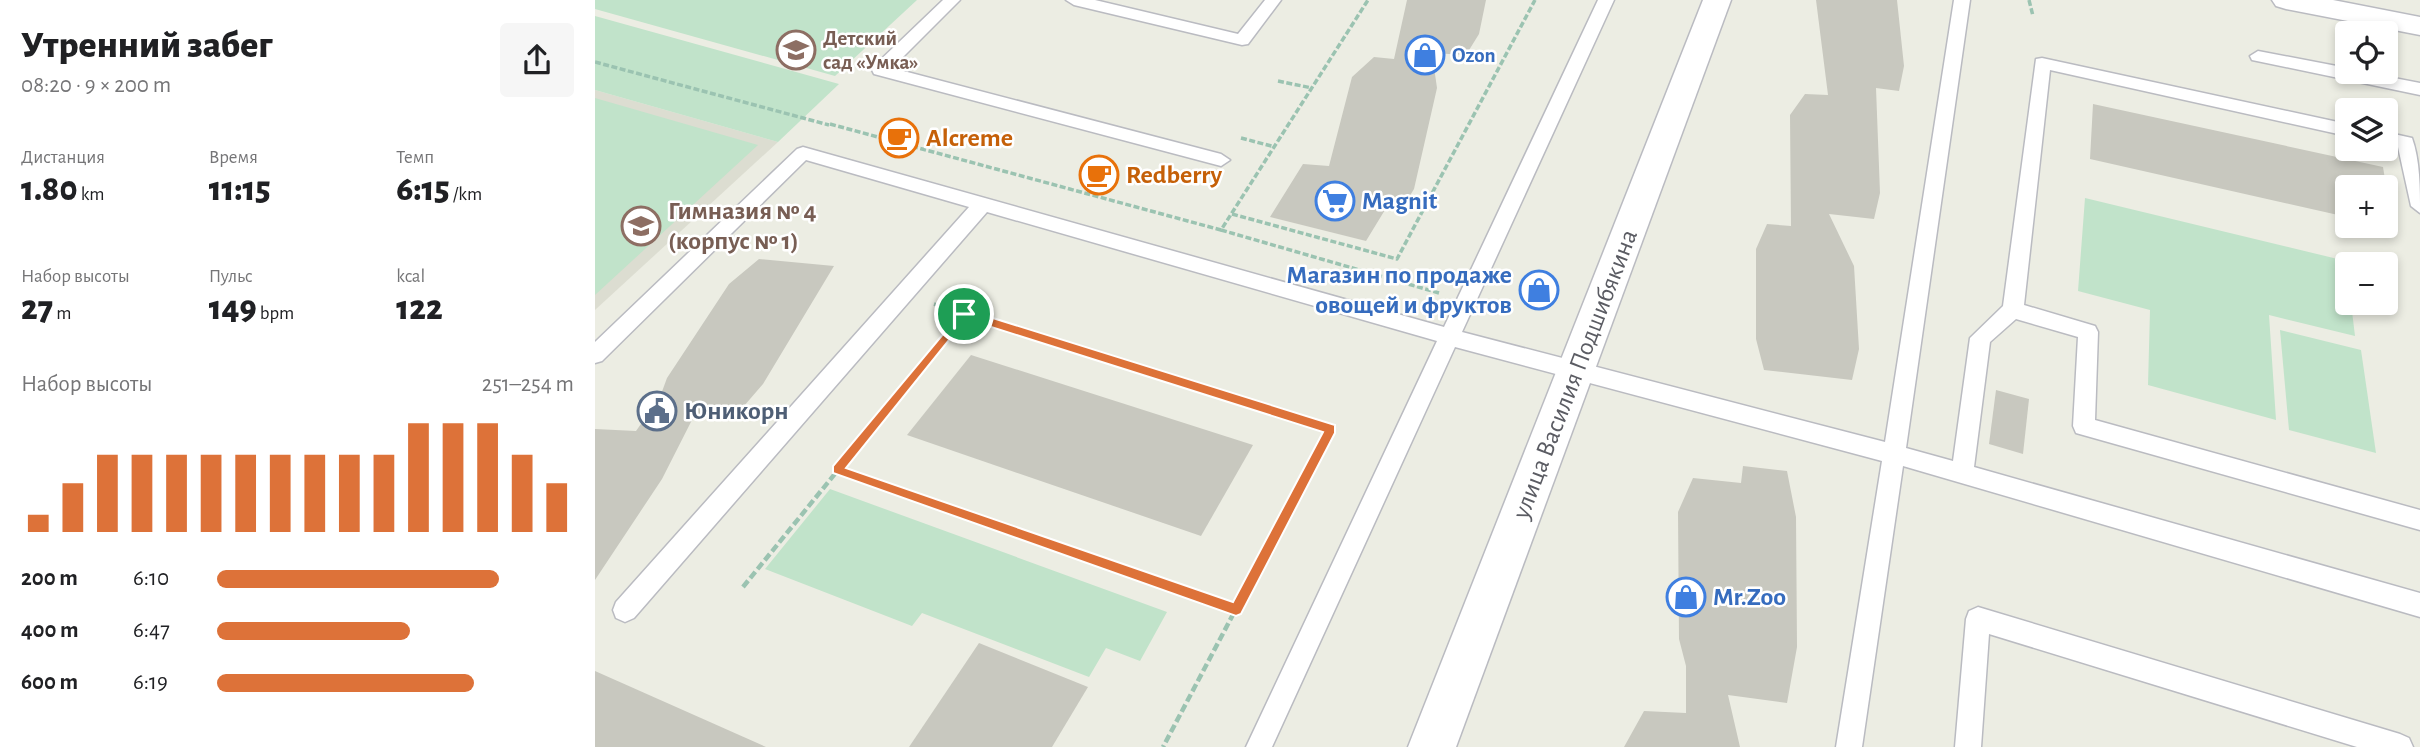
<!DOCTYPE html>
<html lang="ru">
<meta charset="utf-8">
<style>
:root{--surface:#fff;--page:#f6f6f6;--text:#202124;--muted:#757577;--accent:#dd7239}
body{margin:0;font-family:"Alegreya Sans",sans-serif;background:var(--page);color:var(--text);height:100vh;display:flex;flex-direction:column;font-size:26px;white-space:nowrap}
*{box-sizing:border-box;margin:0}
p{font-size:23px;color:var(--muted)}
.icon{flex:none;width:38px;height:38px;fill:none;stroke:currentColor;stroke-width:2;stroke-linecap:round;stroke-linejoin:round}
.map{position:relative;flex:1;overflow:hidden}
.details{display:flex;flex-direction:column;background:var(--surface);width:595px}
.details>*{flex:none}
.controls{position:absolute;left:1740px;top:21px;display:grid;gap:14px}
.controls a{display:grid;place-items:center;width:63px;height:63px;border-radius:7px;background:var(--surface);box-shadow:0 4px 10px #0003;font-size:35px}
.pin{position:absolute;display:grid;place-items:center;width:60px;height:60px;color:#fff;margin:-30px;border:4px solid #fff;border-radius:50%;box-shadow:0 2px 7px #0007}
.round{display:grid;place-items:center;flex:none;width:74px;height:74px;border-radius:7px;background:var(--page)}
.headline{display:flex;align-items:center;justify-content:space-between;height:119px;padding:0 21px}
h1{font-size:38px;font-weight:800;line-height:52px}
.stats{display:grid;grid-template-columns:repeat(3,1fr);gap:10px;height:119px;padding:7px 21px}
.stats div{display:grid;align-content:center}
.stats b{font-size:35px;font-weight:800}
.stats small{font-size:19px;font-weight:400}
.stats p{font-size:19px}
.chart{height:196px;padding:14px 21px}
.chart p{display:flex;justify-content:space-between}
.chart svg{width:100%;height:126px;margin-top:7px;stroke:var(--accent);stroke-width:6}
ul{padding:0 21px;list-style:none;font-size:23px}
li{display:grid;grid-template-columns:112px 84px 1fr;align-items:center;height:52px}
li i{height:18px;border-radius:9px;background:var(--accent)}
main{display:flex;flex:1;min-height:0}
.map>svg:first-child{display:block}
.education{fill:#dcddd1}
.green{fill:#c1e3ca}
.building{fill:#c8c8bf}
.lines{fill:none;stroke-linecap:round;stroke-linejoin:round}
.lane-casing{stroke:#babbc1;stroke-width:3}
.street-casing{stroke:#babbc1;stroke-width:3}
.path-far1{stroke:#9bc3b1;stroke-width:3.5;stroke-dasharray:6 2.5;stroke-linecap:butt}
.path{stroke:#9bc3b1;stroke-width:4.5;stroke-dasharray:8 3.5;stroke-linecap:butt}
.lane{fill:#fff;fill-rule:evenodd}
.street{fill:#fff;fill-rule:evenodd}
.route{fill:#dd7239;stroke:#fff;stroke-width:2;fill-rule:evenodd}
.labels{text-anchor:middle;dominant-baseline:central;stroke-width:5;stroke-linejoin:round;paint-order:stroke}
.far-education-label{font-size:21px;font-weight:bold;fill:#785e54;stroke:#fff;text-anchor:start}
.far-shop-label{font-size:21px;font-weight:bold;fill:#366cbe;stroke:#fff;text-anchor:start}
.food-label{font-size:26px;font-weight:bold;fill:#c56008;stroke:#fff;text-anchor:start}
.shop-label{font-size:26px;font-weight:bold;fill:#366cbe;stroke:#fff;text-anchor:start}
.education-label{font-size:26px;font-weight:bold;fill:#785e54;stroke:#fff;text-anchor:start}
.street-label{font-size:26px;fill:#5b5c63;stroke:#fff}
.service-label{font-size:26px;font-weight:bold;fill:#4e5e75;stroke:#fff;text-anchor:start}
</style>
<main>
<section class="details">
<div class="headline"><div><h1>Утренний забег</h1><p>08:20 · 9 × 200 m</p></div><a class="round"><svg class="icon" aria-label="share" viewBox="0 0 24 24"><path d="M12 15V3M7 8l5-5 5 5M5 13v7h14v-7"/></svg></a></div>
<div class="stats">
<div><p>Дистанция</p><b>1.80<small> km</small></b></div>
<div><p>Время</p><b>11:15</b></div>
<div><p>Темп</p><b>6:15<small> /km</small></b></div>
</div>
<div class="stats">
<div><p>Набор высоты</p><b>27<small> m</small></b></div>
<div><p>Пульс</p><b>149<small> bpm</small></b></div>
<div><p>kcal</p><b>122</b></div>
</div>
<div class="chart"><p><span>Набор высоты</span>251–254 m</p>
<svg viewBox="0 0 160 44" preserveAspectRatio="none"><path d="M5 44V38M15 44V27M25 44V17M35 44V17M45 44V17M55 44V17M65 44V17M75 44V17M85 44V17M95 44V17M105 44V17M115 44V6M125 44V6M135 44V6M145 44V17M155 44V27"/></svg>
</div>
<ul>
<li><b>200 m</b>6:10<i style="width:79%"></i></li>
<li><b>400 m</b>6:47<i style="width:54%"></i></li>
<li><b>600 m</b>6:19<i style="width:72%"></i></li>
</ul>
</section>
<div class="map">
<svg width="1825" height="747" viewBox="0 0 1825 747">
<rect width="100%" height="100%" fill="#ecede3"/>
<!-- education -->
<polygon class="education" points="0,90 183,142 0,310"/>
<!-- green -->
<g class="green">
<polygon points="0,0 322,0 240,76 0,9"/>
<polygon points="0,16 244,84 183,142 0,90"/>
<polygon points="0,98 163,145 0,295"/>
<polygon points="1490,198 1751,261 1752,303 1756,303 1760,336 1674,315 1681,420 1553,385 1555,310 1483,291"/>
<polygon points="1685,330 1766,350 1781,453 1694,430"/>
<polygon points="235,489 572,612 545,661 511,648 494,677 327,613 317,626 170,569"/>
</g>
<!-- building -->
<g class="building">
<polygon points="812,0 891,0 884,34 871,55 837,53 842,88 819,189 811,202 796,200 771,241 675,217 708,164 734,166 757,77 779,57 799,59"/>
<polygon points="1221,0 1302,0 1309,66 1304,91 1281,88 1285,193 1279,219 1234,214 1259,266 1264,349 1257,380 1169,370 1161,339 1161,249 1172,224 1196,226 1195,115 1210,94 1233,95"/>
<polygon points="1498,104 1788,167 1798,228 1790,226 1790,187 1752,187 1752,217 1495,159"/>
<polygon points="164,259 239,266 168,384 136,421 99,416 67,479 0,580 0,429 41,431 65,397 72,378 134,284"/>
<polygon points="376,355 658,445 606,536 312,435"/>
<polygon points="1401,390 1434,399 1428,454 1394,444"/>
<polygon points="1148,466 1192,471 1201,517 1202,647 1192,703 1133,695 1145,747 1029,747 1049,711 1091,713 1091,666 1084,639 1083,512 1098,478 1146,483"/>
<polygon points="384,643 493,687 457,747 314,747"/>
<polygon points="0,671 171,747 0,747"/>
</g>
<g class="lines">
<defs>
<g id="lane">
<polygon points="348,0 365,0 297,68 626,154 635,160 626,166 279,74 277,70 279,66"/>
<polygon points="471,0 500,0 643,34 670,0 686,0 653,44 647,45 479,5"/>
<polygon points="1003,0 1019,0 867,332 1290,442 1359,0 1375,0 1311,448 1358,461 1375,338 1408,306 1441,59 1447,58 1752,124 1752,136 1455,70 1429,305 1500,326 1503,332 1500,420 1825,510 1825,530 1481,433 1478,426 1483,337 1421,319 1395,342 1379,467 1825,593 1825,617 1308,466 1267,747 1241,747 1287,461 860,347 677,747 651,747 842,341 392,212 39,618 30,622 21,618 18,610 21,602 374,207 211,160 7,361 0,363 0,342 202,149 208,147 849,327"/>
<polygon points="1663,51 1752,68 1752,72 1768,72 1825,83 1825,95 1657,60 1655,56"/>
<path d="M 1790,132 L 1817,138 C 1825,160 1825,189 1825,213 L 1816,206 L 1803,147 L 1790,144 Z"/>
<polygon points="1383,607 1805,734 1814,738 1818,747 1762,747 1394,634 1386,747 1360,747 1371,619 1374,611"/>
</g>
<g id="street">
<polygon points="1108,0 1136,0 861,747 813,747"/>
<polygon points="1677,0 1738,0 1825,17 1825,35 1691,9 1681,6"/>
</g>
</defs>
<!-- lane casing -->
<use href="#lane" class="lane-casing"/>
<!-- street casing -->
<use href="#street" class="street-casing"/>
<!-- path-far1 -->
<g class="path-far1">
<polyline points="1434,0 1438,16"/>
<polyline points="0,62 234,125"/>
<polyline points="683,81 717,88"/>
<polyline points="235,124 626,230 773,0"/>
<polyline points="646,138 680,147"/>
<polyline points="637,214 802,259 940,0"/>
<polyline points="626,230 844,293"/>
<polyline points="339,304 413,327"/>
<polyline points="358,327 369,314"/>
</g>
<!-- path -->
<g class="path">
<polyline points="408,326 736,429 568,747"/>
<polyline points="242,470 641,609"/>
<polyline points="148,587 360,326"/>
</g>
<!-- lane -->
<use href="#lane" class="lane"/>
<!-- street -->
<use href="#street" class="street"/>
</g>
<!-- route -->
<path class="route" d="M 369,309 L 740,425 L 740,433 L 646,614 L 641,616 L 238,473 L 238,466 ZM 371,319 L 728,432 L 638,602 L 251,468 Z"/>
<!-- icons -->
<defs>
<symbol id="school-ring" viewBox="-11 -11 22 22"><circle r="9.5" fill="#fff" stroke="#8d6e63" stroke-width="1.5"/><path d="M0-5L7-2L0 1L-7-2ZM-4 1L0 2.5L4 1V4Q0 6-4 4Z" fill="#8d6e63"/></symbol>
<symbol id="shop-ring" viewBox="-11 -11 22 22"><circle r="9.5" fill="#fff" stroke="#3f7fe0" stroke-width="1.5"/><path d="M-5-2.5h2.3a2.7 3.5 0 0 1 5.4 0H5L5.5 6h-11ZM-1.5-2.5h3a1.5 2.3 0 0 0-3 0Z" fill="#3f7fe0"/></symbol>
<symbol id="cafe-ring" viewBox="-11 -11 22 22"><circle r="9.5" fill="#fff" stroke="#e8710a" stroke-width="1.5"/><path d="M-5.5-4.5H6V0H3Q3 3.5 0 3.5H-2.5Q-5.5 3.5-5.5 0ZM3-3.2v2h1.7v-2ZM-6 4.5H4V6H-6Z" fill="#e8710a"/></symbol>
<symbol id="supermarket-ring" viewBox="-11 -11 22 22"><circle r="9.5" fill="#fff" stroke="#3f7fe0" stroke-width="1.5"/><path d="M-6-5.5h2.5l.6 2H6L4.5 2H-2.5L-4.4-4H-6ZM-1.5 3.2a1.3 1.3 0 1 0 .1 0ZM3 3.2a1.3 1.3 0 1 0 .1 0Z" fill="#3f7fe0"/></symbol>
<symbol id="civic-ring" viewBox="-11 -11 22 22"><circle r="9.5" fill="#fff" stroke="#5c6f8a" stroke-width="1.5"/><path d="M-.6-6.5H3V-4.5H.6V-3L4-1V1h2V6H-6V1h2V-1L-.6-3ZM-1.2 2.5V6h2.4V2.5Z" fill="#5c6f8a"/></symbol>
</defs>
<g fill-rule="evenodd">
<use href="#school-ring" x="179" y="28" width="44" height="44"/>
<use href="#shop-ring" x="808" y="33" width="44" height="44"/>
<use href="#cafe-ring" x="282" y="116" width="44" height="44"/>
<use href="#cafe-ring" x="482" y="153" width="44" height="44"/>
<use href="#supermarket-ring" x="718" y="179" width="44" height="44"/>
<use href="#school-ring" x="24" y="204" width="44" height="44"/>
<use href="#shop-ring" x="922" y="268" width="44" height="44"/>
<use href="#civic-ring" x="40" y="389" width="44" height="44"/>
<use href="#shop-ring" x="1069" y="575" width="44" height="44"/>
</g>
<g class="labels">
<!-- far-education labels -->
<g class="far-education-label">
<text x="228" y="38">Детский<tspan x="228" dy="24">сад «Умка»</tspan></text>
</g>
<!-- far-shop labels -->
<g class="far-shop-label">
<text x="857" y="55">Ozon</text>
</g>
<!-- food labels -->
<g class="food-label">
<text x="331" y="138">Alcreme</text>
<text x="531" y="175">Redberry</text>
</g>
<!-- shop labels -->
<g class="shop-label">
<text x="767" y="201">Magnit</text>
<text x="917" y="275" text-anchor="end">Магазин по продаже<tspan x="917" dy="30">овощей и фруктов</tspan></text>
<text x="1118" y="597">Mr.Zoo</text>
</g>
<!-- education labels -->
<g class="education-label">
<text x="73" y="211">Гимназия № 4<tspan x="73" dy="30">(корпус № 1)</tspan></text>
</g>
<!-- street labels -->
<g class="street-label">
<text transform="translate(980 374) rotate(-69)">улица Василия Подшибякина</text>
</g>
<!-- service labels -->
<g class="service-label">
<text x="89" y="411">Юникорн</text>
</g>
</g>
</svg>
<div class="controls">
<a><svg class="icon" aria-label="locate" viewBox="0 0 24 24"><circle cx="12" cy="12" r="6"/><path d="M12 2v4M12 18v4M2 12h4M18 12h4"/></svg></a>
<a><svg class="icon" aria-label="layers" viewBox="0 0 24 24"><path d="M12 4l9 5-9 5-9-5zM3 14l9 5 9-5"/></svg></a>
<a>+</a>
<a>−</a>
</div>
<div class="pin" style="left:369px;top:314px;background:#1e9e55"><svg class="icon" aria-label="arrive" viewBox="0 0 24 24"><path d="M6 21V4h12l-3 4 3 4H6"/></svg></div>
</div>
</main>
